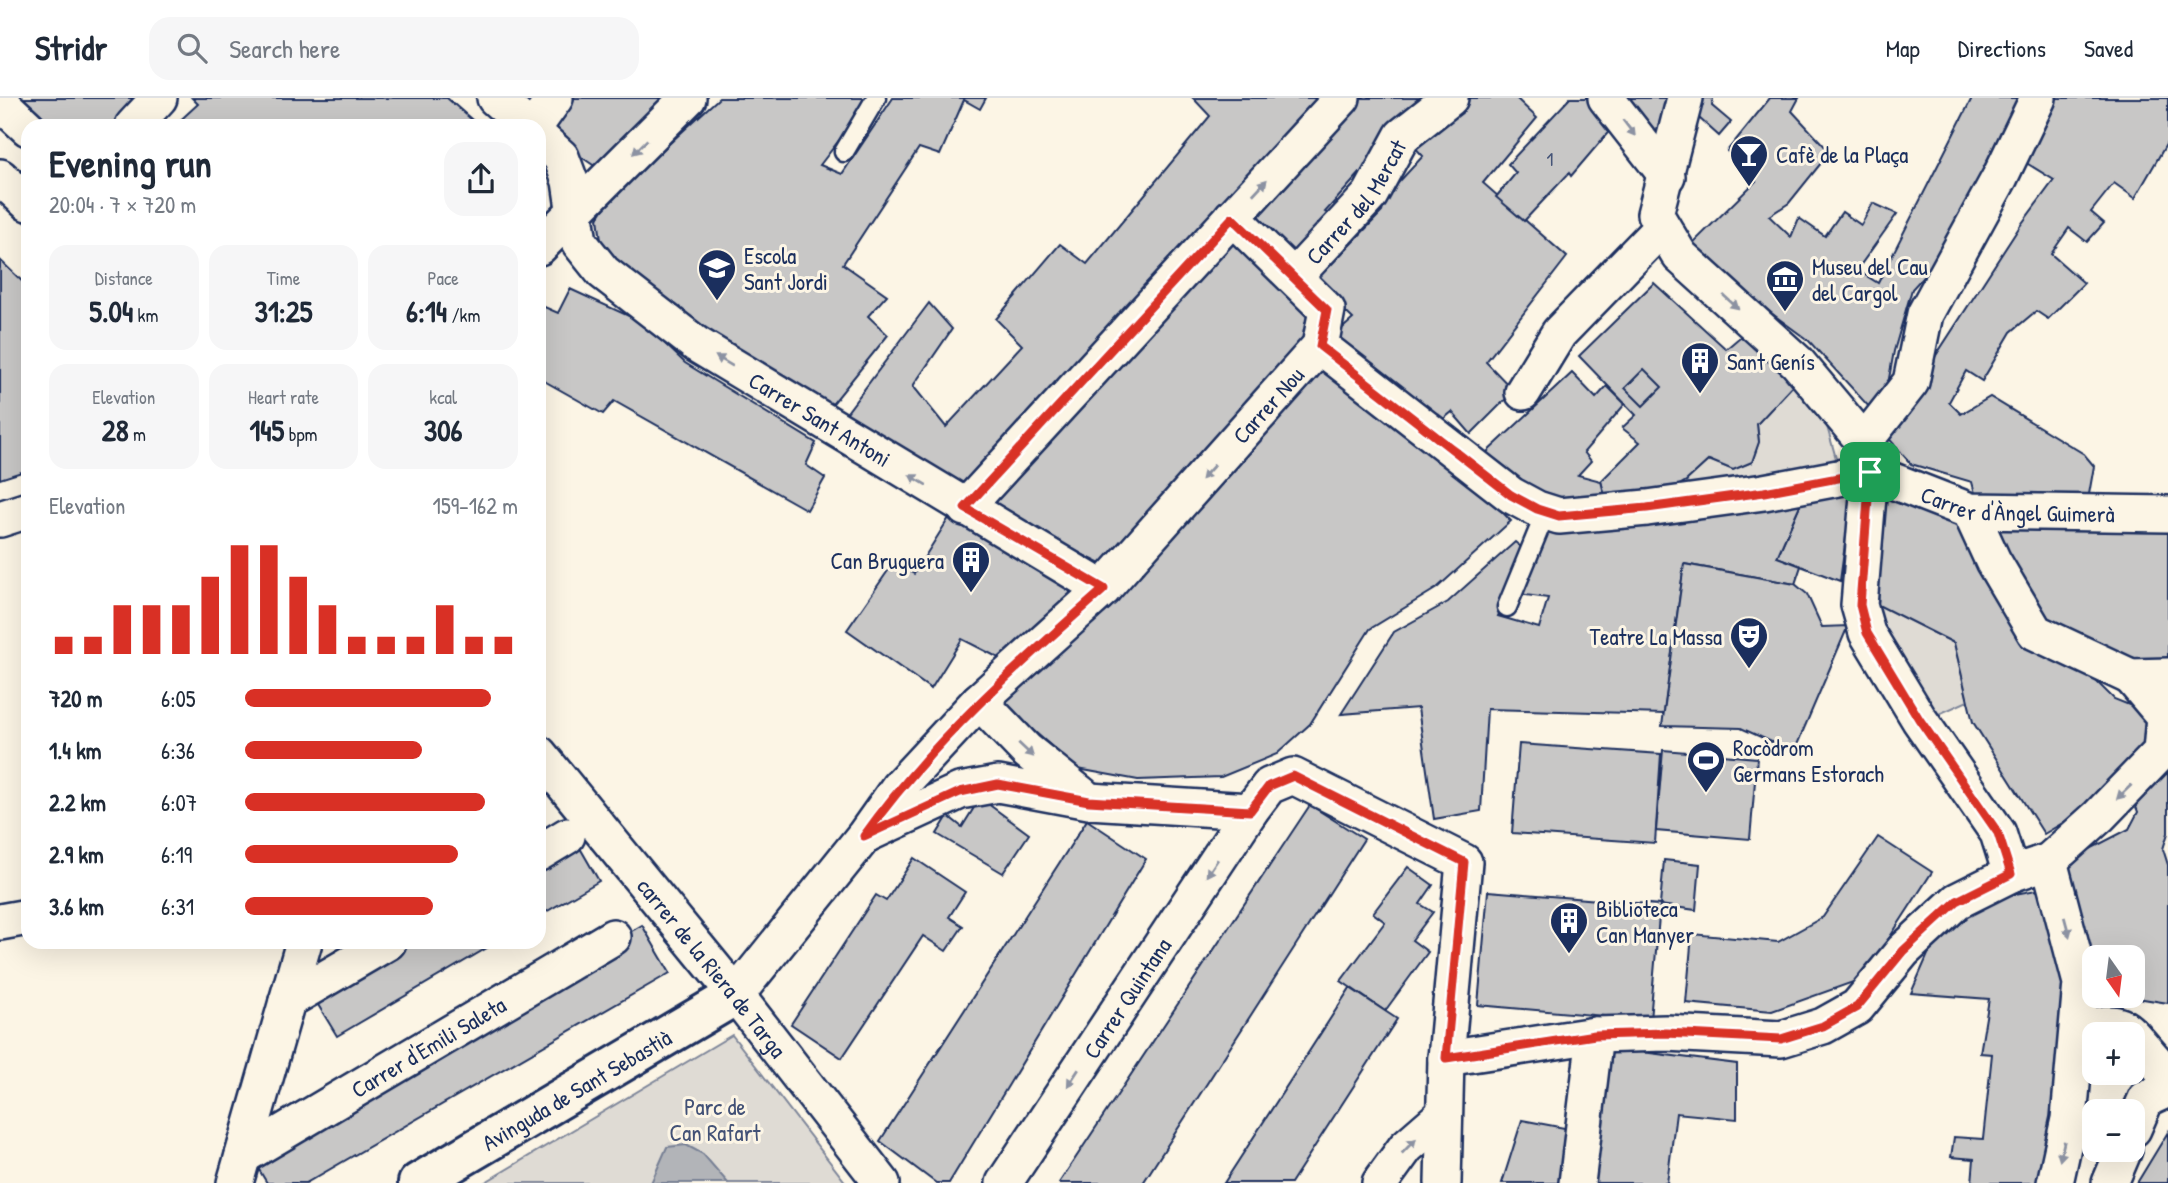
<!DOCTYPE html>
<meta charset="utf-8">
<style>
:root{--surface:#fff;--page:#f6f6f7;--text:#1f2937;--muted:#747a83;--line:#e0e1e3;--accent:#d93025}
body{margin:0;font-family:"Patrick Hand",sans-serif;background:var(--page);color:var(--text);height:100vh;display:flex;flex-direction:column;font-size:26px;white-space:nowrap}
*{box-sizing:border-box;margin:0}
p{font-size:23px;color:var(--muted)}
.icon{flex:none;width:38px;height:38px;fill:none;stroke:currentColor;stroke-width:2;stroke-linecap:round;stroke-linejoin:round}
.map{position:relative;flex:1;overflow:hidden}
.details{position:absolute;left:21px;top:21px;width:525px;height:830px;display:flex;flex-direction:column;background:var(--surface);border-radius:21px;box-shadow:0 7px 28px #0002}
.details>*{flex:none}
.needle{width:46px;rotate:166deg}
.buttons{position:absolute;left:2082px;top:847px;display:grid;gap:14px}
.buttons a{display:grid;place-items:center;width:63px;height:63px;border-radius:14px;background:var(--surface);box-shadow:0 7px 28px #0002;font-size:35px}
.pin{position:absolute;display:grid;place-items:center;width:60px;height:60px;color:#fff;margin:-30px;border-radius:14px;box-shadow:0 4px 10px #0006}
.round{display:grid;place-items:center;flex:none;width:74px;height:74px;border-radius:21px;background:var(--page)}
.headline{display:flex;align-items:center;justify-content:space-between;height:119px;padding:0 28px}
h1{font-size:38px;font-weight:800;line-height:52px}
.figures{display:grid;grid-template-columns:repeat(3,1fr);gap:10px;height:119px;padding:7px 28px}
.figures div{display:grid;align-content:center;border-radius:18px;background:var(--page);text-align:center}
.figures b{font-size:30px;font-weight:800}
.figures small{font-size:19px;font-weight:400}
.figures p{font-size:19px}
.chart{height:196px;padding:14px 28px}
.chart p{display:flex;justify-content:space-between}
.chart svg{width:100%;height:126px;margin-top:7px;stroke:var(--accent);stroke-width:6}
ul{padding:0 28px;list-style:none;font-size:23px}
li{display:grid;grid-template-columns:112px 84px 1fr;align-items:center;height:52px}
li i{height:18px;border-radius:9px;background:var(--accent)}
header{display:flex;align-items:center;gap:42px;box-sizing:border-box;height:98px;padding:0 35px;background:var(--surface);border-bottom:2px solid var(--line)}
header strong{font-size:33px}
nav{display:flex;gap:38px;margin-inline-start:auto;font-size:24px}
.search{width:490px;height:63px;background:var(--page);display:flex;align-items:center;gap:18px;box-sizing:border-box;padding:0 24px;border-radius:21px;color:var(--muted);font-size:26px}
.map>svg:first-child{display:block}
.green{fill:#dfdbd4;stroke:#7d8599;stroke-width:2}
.water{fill:#b2b4b8;stroke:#767f94;stroke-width:2}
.building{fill:#c8c7c6;stroke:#1b2f5e;stroke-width:2}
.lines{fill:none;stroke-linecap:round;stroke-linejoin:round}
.service-casing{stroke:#1b2f5e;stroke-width:23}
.minor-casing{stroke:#1b2f5e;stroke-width:40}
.tertiary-casing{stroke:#1b2f5e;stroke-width:44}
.service{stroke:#fcf5e5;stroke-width:18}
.minor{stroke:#fcf5e5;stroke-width:35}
.tertiary{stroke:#fcf5e5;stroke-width:38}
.oneway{fill:#8c92a2}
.route-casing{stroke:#fff;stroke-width:14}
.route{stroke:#d93025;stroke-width:9}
.labels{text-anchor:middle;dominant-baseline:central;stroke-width:6;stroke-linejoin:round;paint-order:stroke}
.number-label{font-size:19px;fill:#465578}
.poi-label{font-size:23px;fill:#1b2f5e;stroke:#fcf5e5;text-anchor:start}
.street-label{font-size:23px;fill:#1b2f5e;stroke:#fcf5e5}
.park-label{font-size:23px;fill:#425176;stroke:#fcf5e5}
</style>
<header>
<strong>Stridr</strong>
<div class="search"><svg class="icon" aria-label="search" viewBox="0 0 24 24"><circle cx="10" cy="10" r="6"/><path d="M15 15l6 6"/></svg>Search here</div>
<nav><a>Map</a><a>Directions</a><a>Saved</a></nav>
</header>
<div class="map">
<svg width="2168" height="1085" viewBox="0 0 2168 1085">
<rect width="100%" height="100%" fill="#fcf5e5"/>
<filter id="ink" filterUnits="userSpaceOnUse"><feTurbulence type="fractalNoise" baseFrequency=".0143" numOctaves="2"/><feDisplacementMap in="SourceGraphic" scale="14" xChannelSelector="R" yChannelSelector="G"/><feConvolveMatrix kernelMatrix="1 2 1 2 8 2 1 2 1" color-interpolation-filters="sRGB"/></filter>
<g filter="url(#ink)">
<!-- green -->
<g class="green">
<polygon points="1797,283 1826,325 1839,371 1696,395 1686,383 1709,362 1733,372 1752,364 1759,344 1757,326"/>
<polygon points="1878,507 1954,545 1968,603 1930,620 1879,529"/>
<polygon points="732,937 846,1085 484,1085"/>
</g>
<!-- water -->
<polygon class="water" points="686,1047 703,1056 728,1085 651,1085 667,1049"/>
<!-- building -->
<g class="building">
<polygon points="9,0 140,0 116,28 40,28"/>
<polygon points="192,0 447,0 479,28 174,28 198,6"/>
<polygon points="571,0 671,0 599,71 546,35"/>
<polygon points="719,0 864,0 853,24 820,67 842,76 893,0 986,0 980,11 964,2 940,57 919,50 843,166 887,197 868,218 888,237 826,314 690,233 602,150 598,120 611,99"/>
<polygon points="1193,0 1323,0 969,396 839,325 929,205 952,231 913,288 946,329 1022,247 996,221 1060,146 1087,166 1210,18"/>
<polygon points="1353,0 1440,0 1396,35 1325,114 1336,121 1293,164 1242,119"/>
<polygon points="1464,0 1516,0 1537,20 1483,85 1567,159 1486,264 1514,293 1471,336 1452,314 1441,323 1328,243 1353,221 1314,184 1382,114 1387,97 1423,58 1411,45"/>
<polygon points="1570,0 1589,0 1612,30 1571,78 1569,75 1524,123 1496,99 1516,75 1508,66"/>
<polygon points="1624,0 1678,0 1676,17 1655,38"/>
<polygon points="1690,0 1713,0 1712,8 1731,24 1719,38 1689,11"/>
<polygon points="1770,0 1799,0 1792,13 1830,54 1789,105 1769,118 1791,139 1799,120 1825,138 1842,114 1861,127 1873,105 1897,116 1857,172 1878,185 1972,0 2023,0 1941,159 1912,191 1894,253 1886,297 1870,310 1809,243 1706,167 1691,147 1756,83 1727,53"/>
<polygon points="2054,0 2168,0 2168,43 2135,100 2114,85 2091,114 2104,125 2087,144 2069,130 2051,156 2084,185 2048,221 2036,213 2011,234 1982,283 1966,273 1949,304 1961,316 1990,299 2084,356 2094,368 2088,402 1976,399 1972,384 1911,366 1885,336 2020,128 2054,82 2015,58"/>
<polygon points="1232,134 1309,207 1307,237 1105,468 988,409"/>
<polygon points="0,162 28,189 28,372 0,381"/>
<polygon points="1654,185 1726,251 1747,233 1797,283 1757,326 1759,344 1752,364 1733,372 1709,362 1686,383 1650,404 1606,403 1601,383 1640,344 1622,330 1636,317 1579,258"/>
<polygon points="570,191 642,224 685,265 816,345 806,367 825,380 807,412 614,303 603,316 539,280 539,209 540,207 558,215"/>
<polygon points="1644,271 1662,289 1643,308 1625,290"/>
<polygon points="1313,272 1329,272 1463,374 1511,423 1437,490 1370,531 1310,626 1277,656 1221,679 1138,682 1078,671 1000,604 1110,510"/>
<polygon points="1572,275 1596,300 1607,288 1625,306 1584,354 1591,363 1578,377 1601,383 1606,403 1553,406 1486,355"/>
<polygon points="1852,395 1840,483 1777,459 1803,400"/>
<polygon points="1882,398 1952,421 1989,477 2114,601 2149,615 2147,653 2081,714 2044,736 1973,624 1954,545 1878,507"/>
<polygon points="1803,400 1777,459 1801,468 1795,486 1684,466 1664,616 1487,611 1481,713 1434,721 1418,610 1341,616 1394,534 1448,504 1515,444 1527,454 1498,518 1539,530 1548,500 1518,496 1546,428"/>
<polygon points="952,415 1069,487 1071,504 1001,561 962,541 931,591 847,532 894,464 914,476"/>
<polygon points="1997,422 2168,424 2168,567 2121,563 2043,528 1985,440"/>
<polygon points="1684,466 1795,486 1807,496 1822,529 1848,528 1794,654 1741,630 1662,628"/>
<polygon points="1519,646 1661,656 1655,745 1512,735"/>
<polygon points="1663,652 1757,660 1750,741 1656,733"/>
<polygon points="2168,674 2168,735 2163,751 2168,767 2168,905 2125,898 2133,898 2133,859 2095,859 2095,889 2059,767 2129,731 2138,714 2133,701"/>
<polygon points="980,700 1029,736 1003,775 937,736 948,718 962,729"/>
<polygon points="1310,707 1364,741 1143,1085 1059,1085"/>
<polygon points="1087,722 1146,761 949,1085 936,1085 880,1043"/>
<polygon points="572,736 599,783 539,818 539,755"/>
<polygon points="1878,739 1932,774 1886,845 1856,883 1772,913 1686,905 1692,836 1778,844 1823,819"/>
<polygon points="914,760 965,794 949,819 963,828 946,853 923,838 842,960 791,926 876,797 886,803"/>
<polygon points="1664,762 1700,766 1696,812 1660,807"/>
<polygon points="1408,769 1433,787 1420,806 1433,814 1412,842 1428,854 1385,913 1341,883 1385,824 1373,815"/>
<polygon points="2036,792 2047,801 2068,893 2043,1085 1972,1085 1974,1061 1951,1059 1954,1039 1983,1041 1992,956 1980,955 1989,901 1911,895 1933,845 1953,818 1994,800"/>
<polygon points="1488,793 1660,807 1650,922 1478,907"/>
<polygon points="642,827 670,875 306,1085 267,1085 249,1055"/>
<polygon points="390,844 497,844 337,938 309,892"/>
<polygon points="1350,890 1397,921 1291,1085 1224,1085"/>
<polygon points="1602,949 1737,966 1737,1021 1676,1015 1667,1085 1590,1085"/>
<polygon points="1522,1022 1570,1031 1567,1085 1502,1085"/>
<polygon points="2168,1034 2168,1085 2137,1085"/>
</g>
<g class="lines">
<defs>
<g id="service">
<polyline points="844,54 876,0"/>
<polyline points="1507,509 1546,414"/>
</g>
<g id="minor">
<polyline points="495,0 527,28"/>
<polyline points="1606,0 1667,78"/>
<polyline points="1685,0 1655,116 1680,158 1797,264 1864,344 1870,374 1859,507 1867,535 1919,621 1998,735 2011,776"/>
<polyline points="0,4 28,30"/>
<polyline points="133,28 159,0"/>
<polyline points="535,28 555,0"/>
<path id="s1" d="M 539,39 L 561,59 L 570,83 L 579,144 L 603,174 L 696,246 L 1103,491"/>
<polyline points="0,79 28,105"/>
<polyline points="539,149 688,0"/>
<path id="s2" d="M 1294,179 L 1370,97 L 1402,38 L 1450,0"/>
<polyline points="1320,248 1511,397 1537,411 1559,418 1647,410 1764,394 1870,374"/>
<polyline points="1523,294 1559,235 1662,129"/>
<polyline points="1864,344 1911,284 1925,216 2000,79 2038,0"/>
<path id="s3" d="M 1870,374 L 1970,413 L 2168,416"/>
<polyline points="965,410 1342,0"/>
<polyline points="1970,413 1993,463 2035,534 2131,579 2168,578"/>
<polyline points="0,421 28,412"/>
<polyline points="979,603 1027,653 1082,697"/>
<path id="s4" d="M 539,656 L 736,897 L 882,1085"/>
<polyline points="867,736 960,693 998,686 1089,703 1250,713"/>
<polyline points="539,755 567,738"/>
<polyline points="2049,763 2081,885 2069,1021 2055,1085"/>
<polyline points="0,824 28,819"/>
<path id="s5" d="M 736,897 L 864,738 L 898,690 L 979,603 L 1103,491 L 1320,248 L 1327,212 L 1232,119"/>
<polyline points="287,903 388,844"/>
<path d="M 2079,936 C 2097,927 2115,919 2131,936"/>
<polyline points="2133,938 2168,978"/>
<polyline points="1446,960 1595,937 1666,935 1781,941 1823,928 1857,909 1903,853 1957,803 2011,776 2049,763 2099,718 2161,654 2164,618 2131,579"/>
<polyline points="2133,1031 2146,1001 2168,991"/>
<path id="s6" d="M 243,1058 L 613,839"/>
<polyline points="235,1085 304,844"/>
<path id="s7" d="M 1004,1085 L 1250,713 L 1269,688 L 1293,678 L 1464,764 L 1446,960 L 1443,1085"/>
<polyline points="1380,1085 1406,1049 1444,1016"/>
<polyline points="1577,1085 1595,937"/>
<polyline points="2110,1085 2124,1052"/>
</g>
<g id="tertiary">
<path id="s8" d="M 418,1085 L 736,897"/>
</g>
</defs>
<!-- service casing -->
<use href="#service" class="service-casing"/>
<!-- minor casing -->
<use href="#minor" class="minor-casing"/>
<!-- tertiary casing -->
<use href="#tertiary" class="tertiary-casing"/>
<!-- service -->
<use href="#service" class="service"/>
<!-- minor -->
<use href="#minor" class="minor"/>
<!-- tertiary -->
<use href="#tertiary" class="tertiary"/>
</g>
<!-- one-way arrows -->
<defs><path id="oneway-solid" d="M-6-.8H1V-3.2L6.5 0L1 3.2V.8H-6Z" transform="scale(1.75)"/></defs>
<g class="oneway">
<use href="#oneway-solid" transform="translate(1629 30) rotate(53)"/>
<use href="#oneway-solid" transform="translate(640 49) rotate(135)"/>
<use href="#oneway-solid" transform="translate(1260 89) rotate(-47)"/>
<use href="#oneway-solid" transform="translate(1731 204) rotate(42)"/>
<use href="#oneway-solid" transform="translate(724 263) rotate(-149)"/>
<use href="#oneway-solid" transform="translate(1208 374) rotate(132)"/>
<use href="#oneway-solid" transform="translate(918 382) rotate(-149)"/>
<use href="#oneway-solid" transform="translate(1026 652) rotate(43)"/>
<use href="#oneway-solid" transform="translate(2124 694) rotate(136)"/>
<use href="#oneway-solid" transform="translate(1212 770) rotate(124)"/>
<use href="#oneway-solid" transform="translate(2067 829) rotate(75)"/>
<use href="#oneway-solid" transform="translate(1073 980) rotate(123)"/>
<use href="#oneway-solid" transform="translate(1409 1048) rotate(-46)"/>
<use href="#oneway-solid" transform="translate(2062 1053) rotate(103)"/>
</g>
</g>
<g class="lines" filter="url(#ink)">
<defs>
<path id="route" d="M 1232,120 L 1327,212 L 1320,248 L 1511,397 L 1537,411 L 1559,418 L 1647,410 L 1764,394 L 1870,374 L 1860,507 L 1867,535 L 1919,621 L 1998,735 L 2011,776 L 1957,803 L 1903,853 L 1857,909 L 1823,928 L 1781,941 L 1666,935 L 1595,937 L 1446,960 L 1464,764 L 1293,678 L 1269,688 L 1250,713 L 1089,703 L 998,686 L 960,694 L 864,738 C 932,643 1017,568 1104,491 L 965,410 Z"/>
</defs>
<!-- route casing -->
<use href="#route" class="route-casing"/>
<!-- route -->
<use href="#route" class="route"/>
</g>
<!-- icons -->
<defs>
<symbol id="bar-pin" viewBox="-11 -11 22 30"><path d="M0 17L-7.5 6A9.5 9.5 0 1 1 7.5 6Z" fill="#1b2f5e" stroke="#fcf5e5"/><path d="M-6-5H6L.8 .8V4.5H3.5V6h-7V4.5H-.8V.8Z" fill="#fff"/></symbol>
<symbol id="school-pin" viewBox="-11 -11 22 30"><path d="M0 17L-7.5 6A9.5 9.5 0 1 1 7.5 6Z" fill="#1b2f5e" stroke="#fcf5e5"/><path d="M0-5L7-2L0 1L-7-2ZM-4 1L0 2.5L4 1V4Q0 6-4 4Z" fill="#fff"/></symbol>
<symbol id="museum-pin" viewBox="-11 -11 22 30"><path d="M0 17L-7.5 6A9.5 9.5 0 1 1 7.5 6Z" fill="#1b2f5e" stroke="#fcf5e5"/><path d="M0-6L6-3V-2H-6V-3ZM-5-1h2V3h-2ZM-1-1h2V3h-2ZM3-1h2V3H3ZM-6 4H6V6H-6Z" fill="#fff"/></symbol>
<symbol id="building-pin" viewBox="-11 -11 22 30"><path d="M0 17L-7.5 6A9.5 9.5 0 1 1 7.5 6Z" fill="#1b2f5e" stroke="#fcf5e5"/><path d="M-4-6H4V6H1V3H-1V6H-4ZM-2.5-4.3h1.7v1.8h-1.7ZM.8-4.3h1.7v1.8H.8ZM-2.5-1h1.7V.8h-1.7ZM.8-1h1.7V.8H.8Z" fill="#fff"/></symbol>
<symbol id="theatre-pin" viewBox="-11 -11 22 30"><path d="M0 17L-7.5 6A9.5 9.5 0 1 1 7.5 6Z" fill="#1b2f5e" stroke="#fcf5e5"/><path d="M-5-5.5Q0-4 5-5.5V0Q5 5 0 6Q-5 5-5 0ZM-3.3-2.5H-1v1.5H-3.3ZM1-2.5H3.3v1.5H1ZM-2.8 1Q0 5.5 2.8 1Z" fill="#fff"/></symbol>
<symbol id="stadium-pin" viewBox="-11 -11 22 30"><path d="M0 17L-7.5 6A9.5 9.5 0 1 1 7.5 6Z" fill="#1b2f5e" stroke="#fcf5e5"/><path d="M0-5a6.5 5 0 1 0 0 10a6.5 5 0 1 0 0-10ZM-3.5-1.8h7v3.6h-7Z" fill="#fff"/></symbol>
</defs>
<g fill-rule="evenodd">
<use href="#bar-pin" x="1727" y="34" width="44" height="60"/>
<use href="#school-pin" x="695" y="148" width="44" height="60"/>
<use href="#museum-pin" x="1763" y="159" width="44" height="60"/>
<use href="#building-pin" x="1678" y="241" width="44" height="60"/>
<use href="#building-pin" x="949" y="440" width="44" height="60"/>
<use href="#theatre-pin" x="1727" y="516" width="44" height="60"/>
<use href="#stadium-pin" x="1684" y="640" width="44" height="60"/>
<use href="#building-pin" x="1547" y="801" width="44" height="60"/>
</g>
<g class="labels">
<!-- number labels -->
<g class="number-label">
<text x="1550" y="61">1</text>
</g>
<!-- poi labels -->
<g class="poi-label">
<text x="1776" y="56">Cafè de la Plaça</text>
<text x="744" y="157">Escola<tspan x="744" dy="26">Sant Jordi</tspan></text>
<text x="1812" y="168">Museu del Cau<tspan x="1812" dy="26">del Cargol</tspan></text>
<text x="1727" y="263">Sant Genís</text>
<text x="944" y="462" text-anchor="end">Can Bruguera</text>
<text x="1722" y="538" text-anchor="end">Teatre La Massa</text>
<text x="1733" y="649">Rocòdrom<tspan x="1733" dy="26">Germans Estorach</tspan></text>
<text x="1596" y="810">Biblioteca<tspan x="1596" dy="26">Can Manyer</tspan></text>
</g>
<!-- street labels -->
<g class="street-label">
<text stroke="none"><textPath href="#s2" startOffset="98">Carrer del Mercat</textPath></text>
<text stroke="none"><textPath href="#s5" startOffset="796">Carrer Nou</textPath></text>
<text stroke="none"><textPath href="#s1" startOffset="418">Carrer Sant Antoni</textPath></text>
<text stroke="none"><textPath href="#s3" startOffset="154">Carrer d'Àngel Guimerà</textPath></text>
<text stroke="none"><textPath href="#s4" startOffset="275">carrer de la Riera de Targa</textPath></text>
<text stroke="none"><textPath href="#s7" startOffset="222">Carrer Quintana</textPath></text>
<text stroke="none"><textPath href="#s6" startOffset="215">Carrer d'Emili Saleta</textPath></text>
<text stroke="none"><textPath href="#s8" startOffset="184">Avinguda de Sant Sebastià</textPath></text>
</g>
<!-- park labels -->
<g class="park-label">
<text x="715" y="1008">Parc de<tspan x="715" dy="26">Can Rafart</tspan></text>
</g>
</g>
</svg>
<div class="buttons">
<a><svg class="needle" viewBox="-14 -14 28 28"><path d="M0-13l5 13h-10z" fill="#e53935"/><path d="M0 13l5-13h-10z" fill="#747a83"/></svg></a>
<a>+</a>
<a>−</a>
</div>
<div class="pin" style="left:1870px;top:374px;background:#1e9e55"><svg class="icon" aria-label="arrive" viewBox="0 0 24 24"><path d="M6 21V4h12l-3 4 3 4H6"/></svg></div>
<section class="details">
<div class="headline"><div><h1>Evening run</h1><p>20:04 · 7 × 720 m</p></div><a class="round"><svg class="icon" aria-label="share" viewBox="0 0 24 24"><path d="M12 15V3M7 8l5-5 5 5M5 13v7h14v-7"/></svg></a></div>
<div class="figures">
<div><p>Distance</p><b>5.04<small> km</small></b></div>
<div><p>Time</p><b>31:25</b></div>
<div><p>Pace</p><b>6:14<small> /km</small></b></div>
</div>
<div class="figures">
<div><p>Elevation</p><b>28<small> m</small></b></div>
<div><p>Heart rate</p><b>145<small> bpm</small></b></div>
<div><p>kcal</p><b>306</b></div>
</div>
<div class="chart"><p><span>Elevation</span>159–162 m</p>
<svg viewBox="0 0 160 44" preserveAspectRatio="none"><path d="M5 44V38M15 44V38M25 44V27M35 44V27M45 44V27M55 44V17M65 44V6M75 44V6M85 44V17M95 44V27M105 44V38M115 44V38M125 44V38M135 44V27M145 44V38M155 44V38"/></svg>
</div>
<ul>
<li><b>720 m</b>6:05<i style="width:90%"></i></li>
<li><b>1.4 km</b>6:36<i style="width:65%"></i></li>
<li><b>2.2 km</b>6:07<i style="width:88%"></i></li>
<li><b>2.9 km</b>6:19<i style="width:78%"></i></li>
<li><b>3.6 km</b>6:31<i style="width:69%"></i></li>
</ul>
</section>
</div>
